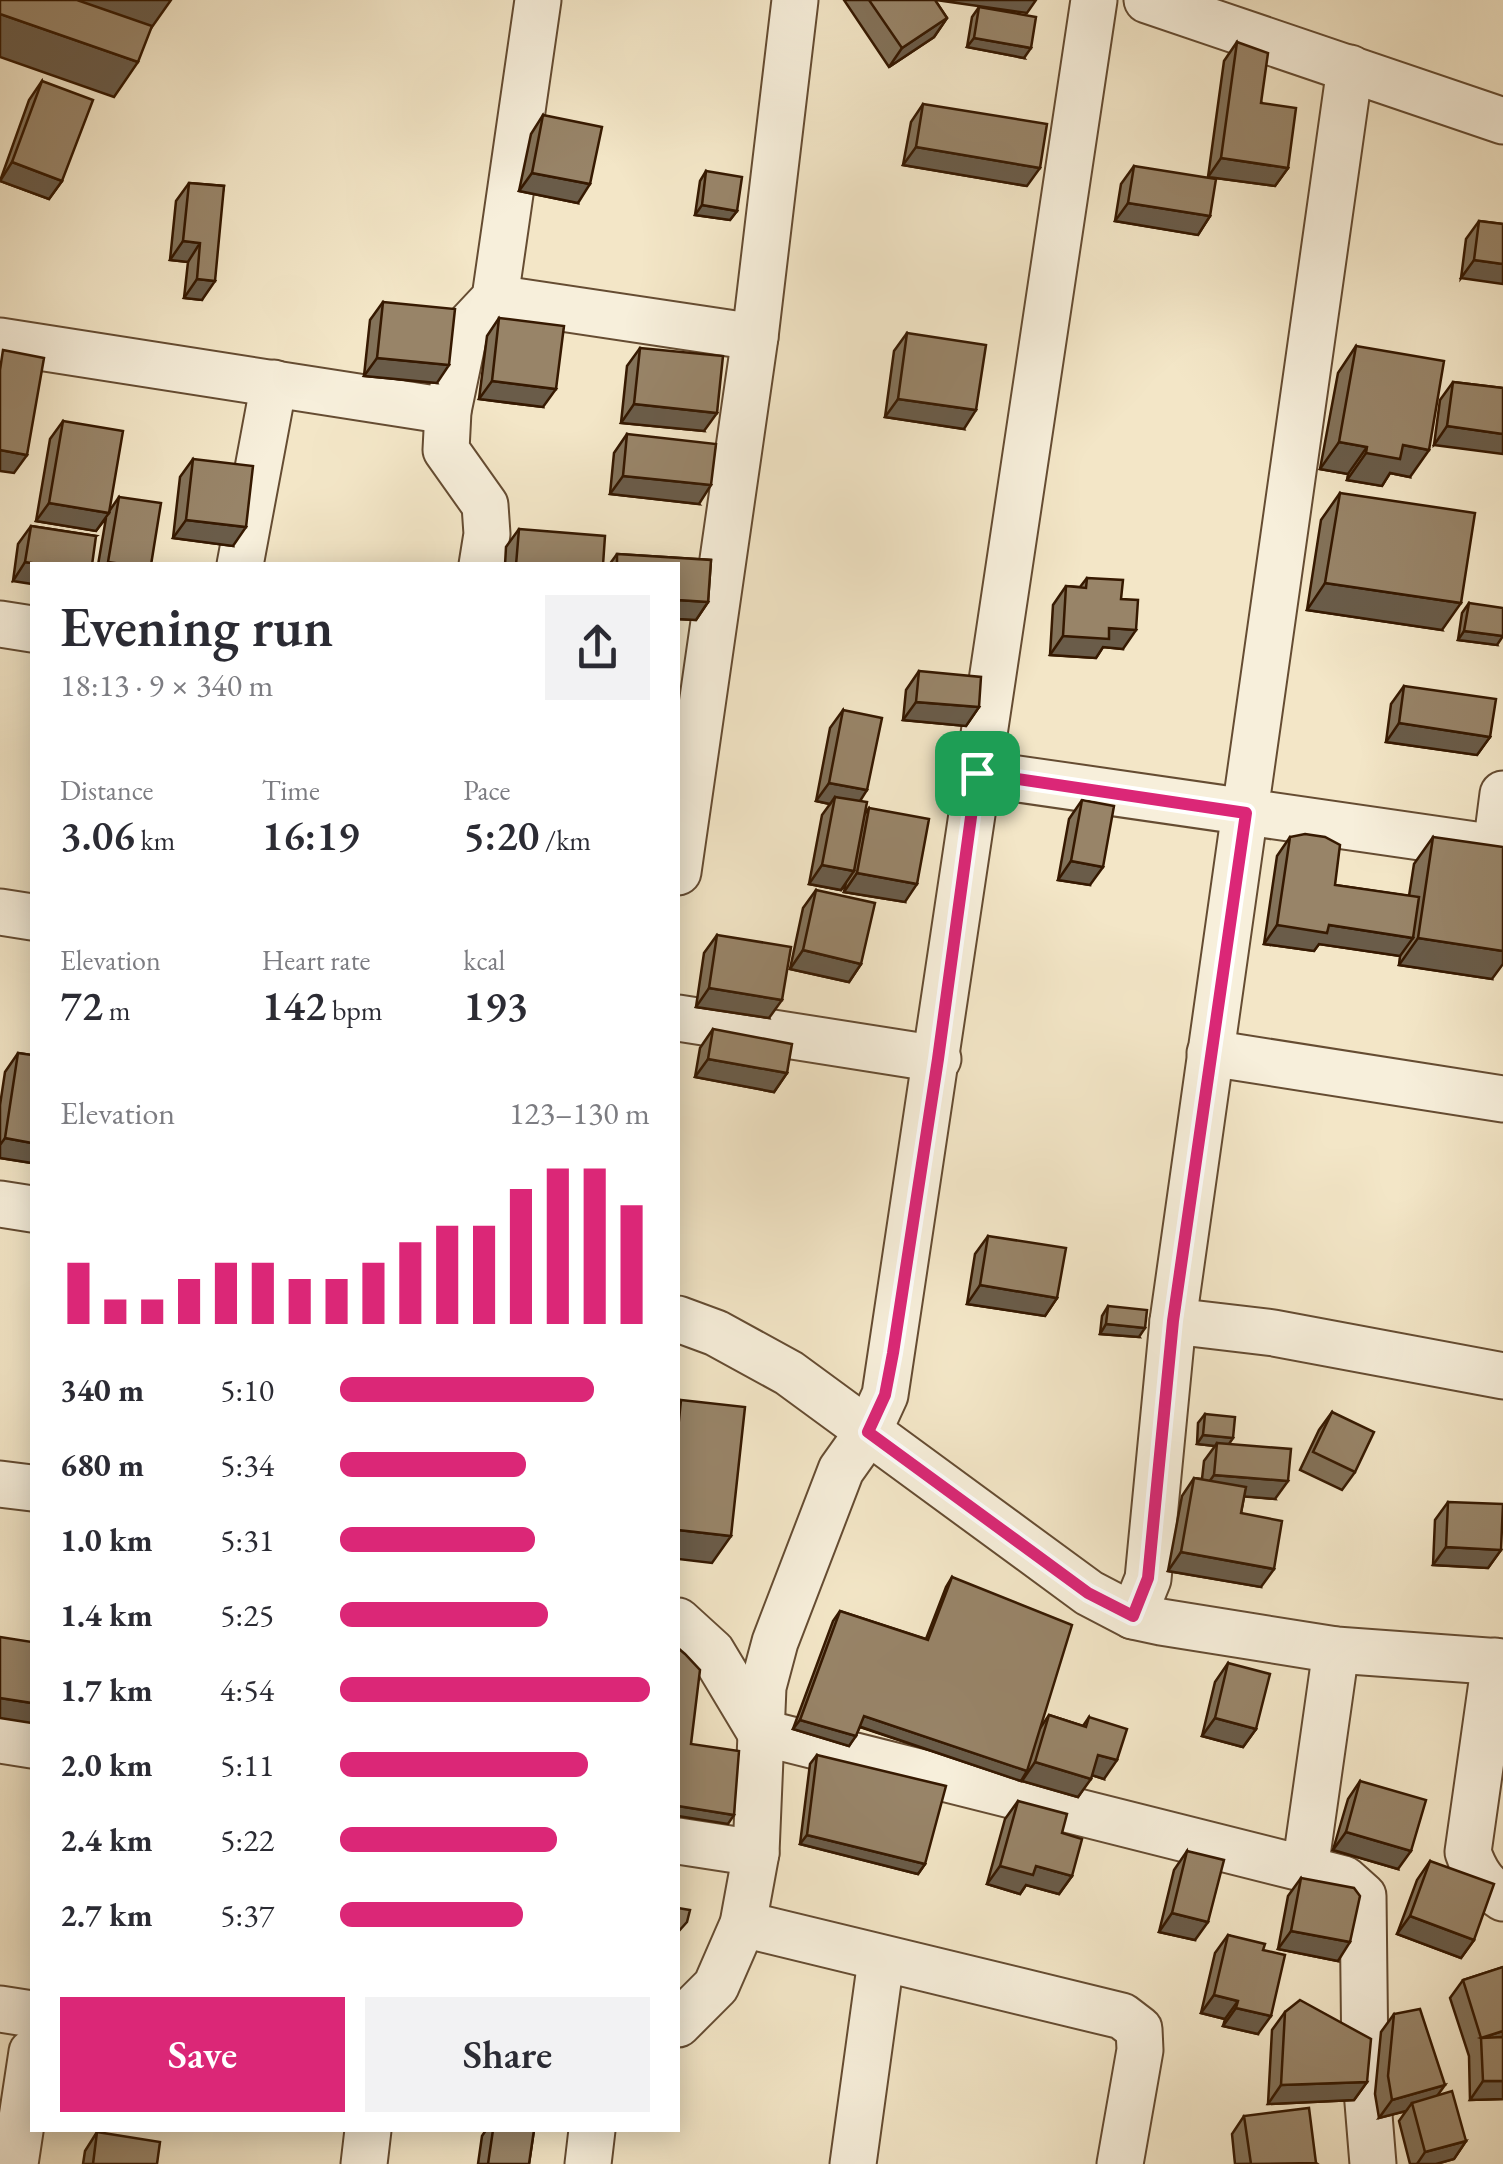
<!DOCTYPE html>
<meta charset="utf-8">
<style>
:root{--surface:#fff;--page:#f2f2f3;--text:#2b2b33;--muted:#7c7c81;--accent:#db2777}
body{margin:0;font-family:"EB Garamond",serif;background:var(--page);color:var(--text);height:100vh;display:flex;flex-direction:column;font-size:38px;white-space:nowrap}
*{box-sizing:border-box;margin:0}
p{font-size:32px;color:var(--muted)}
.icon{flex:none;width:55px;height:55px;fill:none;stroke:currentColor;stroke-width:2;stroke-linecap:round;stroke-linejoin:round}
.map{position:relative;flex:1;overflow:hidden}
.sheet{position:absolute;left:30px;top:562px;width:650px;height:1570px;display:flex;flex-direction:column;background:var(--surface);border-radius:0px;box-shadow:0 5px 25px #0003}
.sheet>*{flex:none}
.pin{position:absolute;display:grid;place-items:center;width:85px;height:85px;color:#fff;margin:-42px;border-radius:20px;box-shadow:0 5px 15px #0006}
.round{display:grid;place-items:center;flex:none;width:105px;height:105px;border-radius:0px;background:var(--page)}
.head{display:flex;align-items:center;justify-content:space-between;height:170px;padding:0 30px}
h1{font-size:55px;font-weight:600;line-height:75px}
.metrics{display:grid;grid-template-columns:repeat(3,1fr);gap:15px;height:170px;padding:10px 30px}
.metrics div{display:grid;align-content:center}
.metrics b{font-size:42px;font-weight:600}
.metrics small{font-size:28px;font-weight:400}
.metrics p{font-size:28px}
.chart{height:280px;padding:20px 30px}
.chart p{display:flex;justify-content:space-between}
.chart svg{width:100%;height:180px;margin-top:10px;stroke:var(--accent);stroke-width:6}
.action{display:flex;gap:20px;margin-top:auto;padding:20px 30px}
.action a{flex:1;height:115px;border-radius:0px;background:var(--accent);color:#fff;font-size:40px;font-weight:600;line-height:115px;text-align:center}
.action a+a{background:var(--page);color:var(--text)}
ul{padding:0 30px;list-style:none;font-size:32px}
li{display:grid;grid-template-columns:160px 120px 1fr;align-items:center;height:75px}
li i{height:25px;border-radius:12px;background:var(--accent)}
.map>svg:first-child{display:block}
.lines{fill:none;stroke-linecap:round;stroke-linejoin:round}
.minor-casing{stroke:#654c32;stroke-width:49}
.minor{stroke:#f7efdb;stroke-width:45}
.wall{fill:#837259;stroke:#361901;stroke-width:2.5}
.shaded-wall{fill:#6a5c49;stroke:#361901;stroke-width:2.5}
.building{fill:#988468;stroke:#361901;stroke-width:2.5}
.route-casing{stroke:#fff;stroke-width:20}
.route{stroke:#db2777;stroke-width:12}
</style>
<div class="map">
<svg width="1503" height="2164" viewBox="0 0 1503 2164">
<rect width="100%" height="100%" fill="#f3e6c7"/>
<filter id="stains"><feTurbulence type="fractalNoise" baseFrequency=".002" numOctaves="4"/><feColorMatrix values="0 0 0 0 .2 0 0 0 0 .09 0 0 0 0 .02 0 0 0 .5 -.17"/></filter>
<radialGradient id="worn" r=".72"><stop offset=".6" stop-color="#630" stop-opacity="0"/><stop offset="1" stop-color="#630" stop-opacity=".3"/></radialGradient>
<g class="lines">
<defs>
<g id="minor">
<polyline points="1147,0 1503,121"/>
<polyline points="495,298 755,337"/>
<polyline points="0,341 448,411"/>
<polyline points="240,565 274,383"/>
<polyline points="482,565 487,534 485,505 446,450 448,411 465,330 495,298 538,0"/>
<polyline points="0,624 32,629"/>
<polyline points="977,773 1503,849"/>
<polyline points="1496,848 1503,794"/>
<polyline points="678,872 755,337 795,0"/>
<polyline points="0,912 32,917"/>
<polyline points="678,1018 938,1059"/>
<polyline points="1210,1053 1503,1099"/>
<polyline points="0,1204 32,1209"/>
<polyline points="678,1319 716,1333 789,1373 1089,1593 1133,1616 1161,1622 1336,1650 1503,1662"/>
<polyline points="1173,1321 1274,1333 1503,1376"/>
<polyline points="0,1484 32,1488"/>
<polyline points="1133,1616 1148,1579 1173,1321 1350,68"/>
<polyline points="678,1621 712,1652 760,1732 1305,1869 1336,1650"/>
<path d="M 1495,1661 L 1468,1852 C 1475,1873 1484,1886 1503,1898"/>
<polyline points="0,1740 32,1745"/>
<polyline points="678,1841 756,1853"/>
<polyline points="1305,1869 1344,1879 1363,1896 1365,2066 1373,2164"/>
<polyline points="743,1924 1122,2016 1139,2029 1140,2050 1120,2164"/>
<polyline points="0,2009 32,2014"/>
<polyline points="678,2024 716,1986 743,1924 756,1853 763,1687 775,1642 841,1470 868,1432 885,1395 1094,0"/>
<polyline points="15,2164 32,2052"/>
<polyline points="364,2164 368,2130"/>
<polyline points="588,2164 592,2130"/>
<polyline points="853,2164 881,1960"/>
</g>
</defs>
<!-- minor casing -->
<use href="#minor" class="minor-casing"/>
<!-- minor -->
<use href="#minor" class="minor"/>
</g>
<!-- wall -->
<g class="wall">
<polygon points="844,0 935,0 947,18 934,37 889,67"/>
<polygon points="979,7 1024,58 967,47 972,17"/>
<polygon points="1237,42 1288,168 1275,186 1208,177 1224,61"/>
<polygon points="42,81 62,181 49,199 0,181 29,100"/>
<polygon points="923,104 1027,186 903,165 911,122"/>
<polygon points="543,115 578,203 519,191 531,134"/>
<polygon points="1134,166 1210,216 1198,235 1115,221 1121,184"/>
<polygon points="706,171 737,211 730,220 695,215 700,181"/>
<polygon points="189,183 224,186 202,300 184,298 188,262 170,260 176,201"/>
<polygon points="1479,221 1503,224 1461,278 1466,239"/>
<polygon points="383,302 437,383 364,376 370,320"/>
<polygon points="499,318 543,407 479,399 487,336"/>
<polygon points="907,333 964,429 885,417 894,351"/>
<polygon points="1356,346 1410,477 1390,473 1382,486 1347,480 1348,474 1320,469 1338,373"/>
<polygon points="640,348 704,431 621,423 627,366"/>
<polygon points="1453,382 1503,388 1434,445 1440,400"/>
<polygon points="63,421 110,510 119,497 151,565 98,565 106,518 96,531 36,521 50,439"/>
<polygon points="627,434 699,504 610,494 614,453"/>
<polygon points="193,459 233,546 173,538 180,477"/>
<polygon points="1340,493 1442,630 1307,610 1321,520"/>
<polygon points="31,526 96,536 13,581 18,544"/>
<polygon points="519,529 603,565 505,565 506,547"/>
<polygon points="617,554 711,560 708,602 696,620 678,619 678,565 609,565"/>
<polygon points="1087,578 1121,599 1123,649 1103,647 1096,658 1050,655 1053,605 1066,586 1080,587"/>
<polygon points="1469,603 1497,645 1458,640 1462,613"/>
<polygon points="919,671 979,707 966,726 903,720 906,690"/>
<polygon points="1404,686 1490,737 1477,755 1386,742 1391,704"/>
<polygon points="843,710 860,801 864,815 869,808 905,902 844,892 846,882 841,890 809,884 822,815 830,804 816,801 830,728"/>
<polygon points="1082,800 1090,885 1058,880 1069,819"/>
<polygon points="1290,837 1335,885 1409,896 1414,864 1433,837 1492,979 1399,965 1400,956 1319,944 1314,951 1264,944 1277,856"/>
<polygon points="816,890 861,964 849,982 790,969 803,908"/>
<polygon points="717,935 769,1018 696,1007 704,953"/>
<polygon points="713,1029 787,1073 774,1092 695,1077 700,1048"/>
<polygon points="18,1053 32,1055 32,1163 0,1158 0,1105 5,1072"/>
<polygon points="988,1236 1057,1298 1045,1316 967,1304 975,1254"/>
<polygon points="1108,1306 1139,1337 1100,1334 1102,1316"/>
<polygon points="1332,1412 1355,1472 1342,1490 1300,1470 1319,1430"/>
<polygon points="1205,1414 1275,1499 1244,1496 1241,1513 1261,1587 1168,1571 1182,1496 1194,1478 1202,1479 1204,1461 1215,1446 1197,1444 1198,1423"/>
<polygon points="1448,1502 1501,1550 1488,1568 1433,1565 1435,1520"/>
<polygon points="952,1577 1041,1727 1049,1715 1083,1726 1089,1717 1104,1779 1092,1775 1078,1797 1022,1781 1023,1778 1021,1781 860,1727 849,1746 793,1729 833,1621 840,1611 926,1639 946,1587"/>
<polygon points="1228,1663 1256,1729 1243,1747 1202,1736 1215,1682"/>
<polygon points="817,1755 925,1864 918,1874 800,1844 810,1764"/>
<polygon points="1360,1781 1398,1869 1333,1850 1348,1799"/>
<polygon points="1018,1801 1062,1833 1072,1876 1059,1894 1026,1885 1020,1894 987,1884 1005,1819"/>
<polygon points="1187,1851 1195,1940 1159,1932 1174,1870"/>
<polygon points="1430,1861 1474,1940 1461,1958 1397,1934 1417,1880"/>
<polygon points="1301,1878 1338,1961 1278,1949 1288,1896"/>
<polygon points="1228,1935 1263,1950 1258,2034 1223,2026 1225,2019 1201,2013 1215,1953"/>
<polygon points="1503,1967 1503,2099 1470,2100 1469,2056 1450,1998 1463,1980"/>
<polygon points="1285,2012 1367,2082 1354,2100 1268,2104 1272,2030"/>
<polygon points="1394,2014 1438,2095 1466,2141 1454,2159 1436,2164 1410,2164 1399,2121 1406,2111 1379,2118 1375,2094 1381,2032"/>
<polygon points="1244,2116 1316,2163 1235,2164 1232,2134"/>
<polygon points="486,2130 534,2130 529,2164 478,2164 482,2136"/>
<polygon points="97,2132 157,2164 83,2164 85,2151"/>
</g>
<!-- shaded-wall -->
<g class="shaded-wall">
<polygon points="51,0 171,0 147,34"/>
<polygon points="936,0 1036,0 1027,13"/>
<polygon points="0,14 138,62 114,97 0,57"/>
<polygon points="947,18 934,37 889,67 902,48"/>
<polygon points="974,38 1031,48 1024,58 967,47"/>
<polygon points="916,147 1040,168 1027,186 903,165"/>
<polygon points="1221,158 1288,168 1275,186 1208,177"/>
<polygon points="12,162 62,181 49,199 0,181"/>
<polygon points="532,173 590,184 578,203 519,191"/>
<polygon points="1128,203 1210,216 1198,235 1115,221"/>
<polygon points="702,205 737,211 730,220 695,215"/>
<polygon points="183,241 200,243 188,262 170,260"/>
<polygon points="1474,260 1503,264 1503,284 1461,278"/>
<polygon points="197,279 215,281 202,300 184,298"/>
<polygon points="377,358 449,365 437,383 364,376"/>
<polygon points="492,381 556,389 543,407 479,399"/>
<polygon points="898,399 976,410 964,429 885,417"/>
<polygon points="634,404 717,413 704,431 621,423"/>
<polygon points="1447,426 1503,434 1503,454 1434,445"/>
<polygon points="1339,442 1367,447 1348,474 1320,469"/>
<polygon points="1403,445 1429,450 1410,477 1390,473 1382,486 1347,480 1366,453"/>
<polygon points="0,450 27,455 14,473 0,471"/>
<polygon points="623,476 711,485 699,504 610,494"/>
<polygon points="49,503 109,513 96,531 36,521"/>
<polygon points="186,520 246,527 233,546 173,538"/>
<polygon points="25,562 44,565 32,565 32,584 13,581"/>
<polygon points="1325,583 1461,603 1442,630 1307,610"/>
<polygon points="678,600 708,602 696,620 678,619"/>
<polygon points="1109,628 1136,630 1123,649 1103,647 1096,658 1050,655 1063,636"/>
<polygon points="1464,631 1503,636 1497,645 1458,640"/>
<polygon points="916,702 979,707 966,726 903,720"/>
<polygon points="1399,723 1490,737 1477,755 1386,742"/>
<polygon points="829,783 867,790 855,809 835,797 830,804 816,801"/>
<polygon points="1071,861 1103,867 1090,885 1058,880"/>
<polygon points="822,865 854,871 841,890 809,884"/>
<polygon points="857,873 917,884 905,902 844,892"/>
<polygon points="1277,925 1329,925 1413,938 1400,956 1319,944 1314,951 1264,944"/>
<polygon points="1418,938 1503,951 1503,964 1492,979 1399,965"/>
<polygon points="803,950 861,964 849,982 790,969"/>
<polygon points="709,988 782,1000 769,1018 696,1007"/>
<polygon points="708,1059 787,1073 774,1092 695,1077"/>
<polygon points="5,1138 32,1143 32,1163 0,1158 0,1145"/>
<polygon points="980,1285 1057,1298 1045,1316 967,1304"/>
<polygon points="1106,1324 1145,1328 1139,1337 1100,1334"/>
<polygon points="1203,1435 1233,1438 1227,1447 1217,1443 1215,1446 1197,1444"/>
<polygon points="1214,1475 1288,1481 1275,1499 1201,1493"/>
<polygon points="678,1530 731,1536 712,1563 678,1559"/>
<polygon points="1446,1547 1501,1550 1488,1568 1433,1565"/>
<polygon points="1181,1552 1274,1569 1261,1587 1168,1571"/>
<polygon points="0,1698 32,1703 32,1723 0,1718"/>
<polygon points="864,1716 1027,1771 1021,1781 858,1726"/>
<polygon points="1215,1718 1256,1729 1243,1747 1202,1736"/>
<polygon points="800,1720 856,1736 849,1746 793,1729"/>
<polygon points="1098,1755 1117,1760 1104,1779 1085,1773"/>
<polygon points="1035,1762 1091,1779 1078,1797 1022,1781"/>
<polygon points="678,1806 734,1815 728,1824 678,1816"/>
<polygon points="1346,1832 1411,1851 1398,1869 1333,1850"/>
<polygon points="807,1835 925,1864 918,1874 800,1844"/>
<polygon points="1000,1866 1036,1866 1072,1876 1059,1894 1026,1885 1020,1894 987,1884"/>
<polygon points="1172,1913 1208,1922 1195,1940 1159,1932"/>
<polygon points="1410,1916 1474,1940 1461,1958 1397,1934"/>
<polygon points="1291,1931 1350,1942 1338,1961 1278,1949"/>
<polygon points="1214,1995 1238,2001 1225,2019 1201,2013"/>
<polygon points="1236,2008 1271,2016 1258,2034 1223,2026"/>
<polygon points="1503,2031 1503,2045 1481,2038"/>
<polygon points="1483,2081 1503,2081 1503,2099 1470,2100"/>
<polygon points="1367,2082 1354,2100 1268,2104 1281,2085"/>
<polygon points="1445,2085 1432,2103 1412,2103 1406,2111 1379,2118 1392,2100"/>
<polygon points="1466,2141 1454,2159 1436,2164 1417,2164 1425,2152"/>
</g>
<!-- building -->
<g class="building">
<polygon points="0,0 77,0 152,26 138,62 0,14"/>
<polygon points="869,0 935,0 947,18 902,48"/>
<polygon points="979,7 1036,17 1031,48 974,38"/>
<polygon points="1237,42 1268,53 1261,103 1296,108 1288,168 1221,158"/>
<polygon points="42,81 93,100 62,181 12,162"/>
<polygon points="923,104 1047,124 1040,168 916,147"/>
<polygon points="543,115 602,127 590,184 532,173"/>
<polygon points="1134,166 1216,179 1210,216 1128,203"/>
<polygon points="706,171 742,177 737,211 702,205"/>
<polygon points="189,183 224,186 215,281 197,279 200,243 183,241"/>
<polygon points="1479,221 1503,224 1503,264 1474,260"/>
<polygon points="383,302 455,309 449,365 377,358"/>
<polygon points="499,318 564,326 556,389 492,381"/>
<polygon points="907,333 986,345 976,410 898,399"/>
<polygon points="1356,346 1444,361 1429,450 1403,445 1400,459 1366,453 1367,447 1339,442"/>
<polygon points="640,348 723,356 717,413 634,404"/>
<polygon points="3,350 44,358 27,455 0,450 0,370"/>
<polygon points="1453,382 1503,388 1503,434 1447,426"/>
<polygon points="63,421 123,431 109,513 49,503"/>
<polygon points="627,434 716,444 711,485 623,476"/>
<polygon points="193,459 253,466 246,527 186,520"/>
<polygon points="1340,493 1475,513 1461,603 1325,583"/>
<polygon points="119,497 161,503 151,565 128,565 108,562"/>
<polygon points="31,526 96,536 92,565 44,565 25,562"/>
<polygon points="519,529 605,536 603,565 516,565"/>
<polygon points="617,554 711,560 708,602 678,600 678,565 617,565"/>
<polygon points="1087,578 1123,580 1121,599 1138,600 1136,630 1109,628 1109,639 1063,636 1066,586 1086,588"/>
<polygon points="1469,603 1503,608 1503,636 1464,631"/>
<polygon points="919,671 981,677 979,707 916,702"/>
<polygon points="1404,686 1496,699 1490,737 1399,723"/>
<polygon points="843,710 882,718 867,790 829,783"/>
<polygon points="835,797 867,802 854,871 822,865"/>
<polygon points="1082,800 1114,806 1103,867 1071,861"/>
<polygon points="869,808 929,819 917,884 857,873"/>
<polygon points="1305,834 1325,837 1340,845 1335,885 1419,897 1413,938 1329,925 1327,933 1277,925 1290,837"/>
<polygon points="1433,837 1503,847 1503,951 1418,938"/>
<polygon points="816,890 875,903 861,964 803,950"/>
<polygon points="717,935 791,947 782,1000 709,988"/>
<polygon points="713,1029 792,1044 787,1073 708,1059"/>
<polygon points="18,1053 32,1055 32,1143 5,1138"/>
<polygon points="988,1236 1066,1248 1057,1298 980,1285"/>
<polygon points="1108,1306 1147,1310 1145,1328 1106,1324"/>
<polygon points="681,1400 745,1407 731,1536 678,1530 678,1430"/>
<polygon points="1332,1412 1374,1432 1355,1472 1313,1452"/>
<polygon points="1205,1414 1235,1417 1233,1438 1203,1435"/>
<polygon points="1217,1443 1291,1449 1288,1481 1214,1475"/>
<polygon points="1194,1478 1246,1487 1241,1513 1282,1521 1274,1569 1181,1552"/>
<polygon points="1448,1502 1503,1504 1501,1550 1446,1547"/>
<polygon points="952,1577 1072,1625 1027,1771 864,1716 856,1736 800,1720 840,1611 928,1640"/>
<polygon points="0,1637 32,1642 32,1703 0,1698"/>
<polygon points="678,1648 685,1654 700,1670 691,1744 739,1751 734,1815 678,1806"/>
<polygon points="1228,1663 1270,1674 1256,1729 1215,1718"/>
<polygon points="1049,1715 1086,1727 1089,1717 1127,1729 1117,1760 1098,1755 1091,1779 1035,1762"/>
<polygon points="817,1755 946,1786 925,1864 807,1835"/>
<polygon points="1360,1781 1426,1800 1411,1851 1346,1832"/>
<polygon points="1018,1801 1067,1814 1062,1833 1082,1839 1072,1876 1036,1866 1033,1875 1000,1866"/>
<polygon points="1187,1851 1224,1860 1208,1922 1172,1913"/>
<polygon points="1430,1861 1494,1884 1474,1940 1410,1916"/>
<polygon points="1301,1878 1354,1888 1360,1896 1350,1942 1291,1931"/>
<polygon points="678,1908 690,1910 687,1922 678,1932"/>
<polygon points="1228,1935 1265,1944 1263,1950 1285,1955 1271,2016 1236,2008 1238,2001 1214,1995"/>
<polygon points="1503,1967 1503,2031 1481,2038 1503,2037 1503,2081 1483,2081 1481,2038 1463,1980"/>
<polygon points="1300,2000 1371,2039 1367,2082 1281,2085 1285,2012"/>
<polygon points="1420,2009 1445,2085 1392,2100 1388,2076 1394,2014"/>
<polygon points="1452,2091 1466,2141 1425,2152 1412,2103"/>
<polygon points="1309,2108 1316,2163 1251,2164 1244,2116"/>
<polygon points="493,2130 534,2130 529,2164 488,2164"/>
<polygon points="97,2132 160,2142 157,2164 93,2164"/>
</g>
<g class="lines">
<defs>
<polygon id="route" points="977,773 1246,813 1173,1321 1148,1578 1133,1616 1088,1593 868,1432 885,1395 893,1353 938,1059"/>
</defs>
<!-- route casing -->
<use href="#route" class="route-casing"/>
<!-- route -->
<use href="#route" class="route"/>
</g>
<rect width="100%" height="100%" filter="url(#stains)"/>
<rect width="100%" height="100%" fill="url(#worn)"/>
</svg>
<div class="pin" style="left:977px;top:773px;background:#1e9e55"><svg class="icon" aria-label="arrive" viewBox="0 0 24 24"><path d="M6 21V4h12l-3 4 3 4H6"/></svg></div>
<section class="sheet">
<div class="head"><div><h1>Evening run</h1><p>18:13 · 9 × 340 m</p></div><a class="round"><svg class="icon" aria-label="share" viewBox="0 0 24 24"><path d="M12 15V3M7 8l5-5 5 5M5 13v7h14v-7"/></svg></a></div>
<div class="metrics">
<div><p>Distance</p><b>3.06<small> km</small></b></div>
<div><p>Time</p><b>16:19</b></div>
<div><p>Pace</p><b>5:20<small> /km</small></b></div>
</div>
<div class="metrics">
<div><p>Elevation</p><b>72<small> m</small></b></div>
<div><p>Heart rate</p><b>142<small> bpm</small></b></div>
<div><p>kcal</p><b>193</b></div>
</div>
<div class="chart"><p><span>Elevation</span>123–130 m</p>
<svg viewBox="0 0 160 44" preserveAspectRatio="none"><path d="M5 44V29M15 44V38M25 44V38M35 44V33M45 44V29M55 44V29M65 44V33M75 44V33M85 44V29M95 44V24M105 44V20M115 44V20M125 44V11M135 44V6M145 44V6M155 44V15"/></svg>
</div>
<ul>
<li><b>340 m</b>5:10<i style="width:82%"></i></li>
<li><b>680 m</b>5:34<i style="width:60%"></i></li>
<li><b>1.0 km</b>5:31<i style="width:63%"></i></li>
<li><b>1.4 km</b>5:25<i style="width:67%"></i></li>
<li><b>1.7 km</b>4:54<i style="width:100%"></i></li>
<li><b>2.0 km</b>5:11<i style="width:80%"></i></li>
<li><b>2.4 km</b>5:22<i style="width:70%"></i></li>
<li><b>2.7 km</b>5:37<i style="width:59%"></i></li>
</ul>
<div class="action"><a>Save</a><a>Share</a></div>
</section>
</div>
